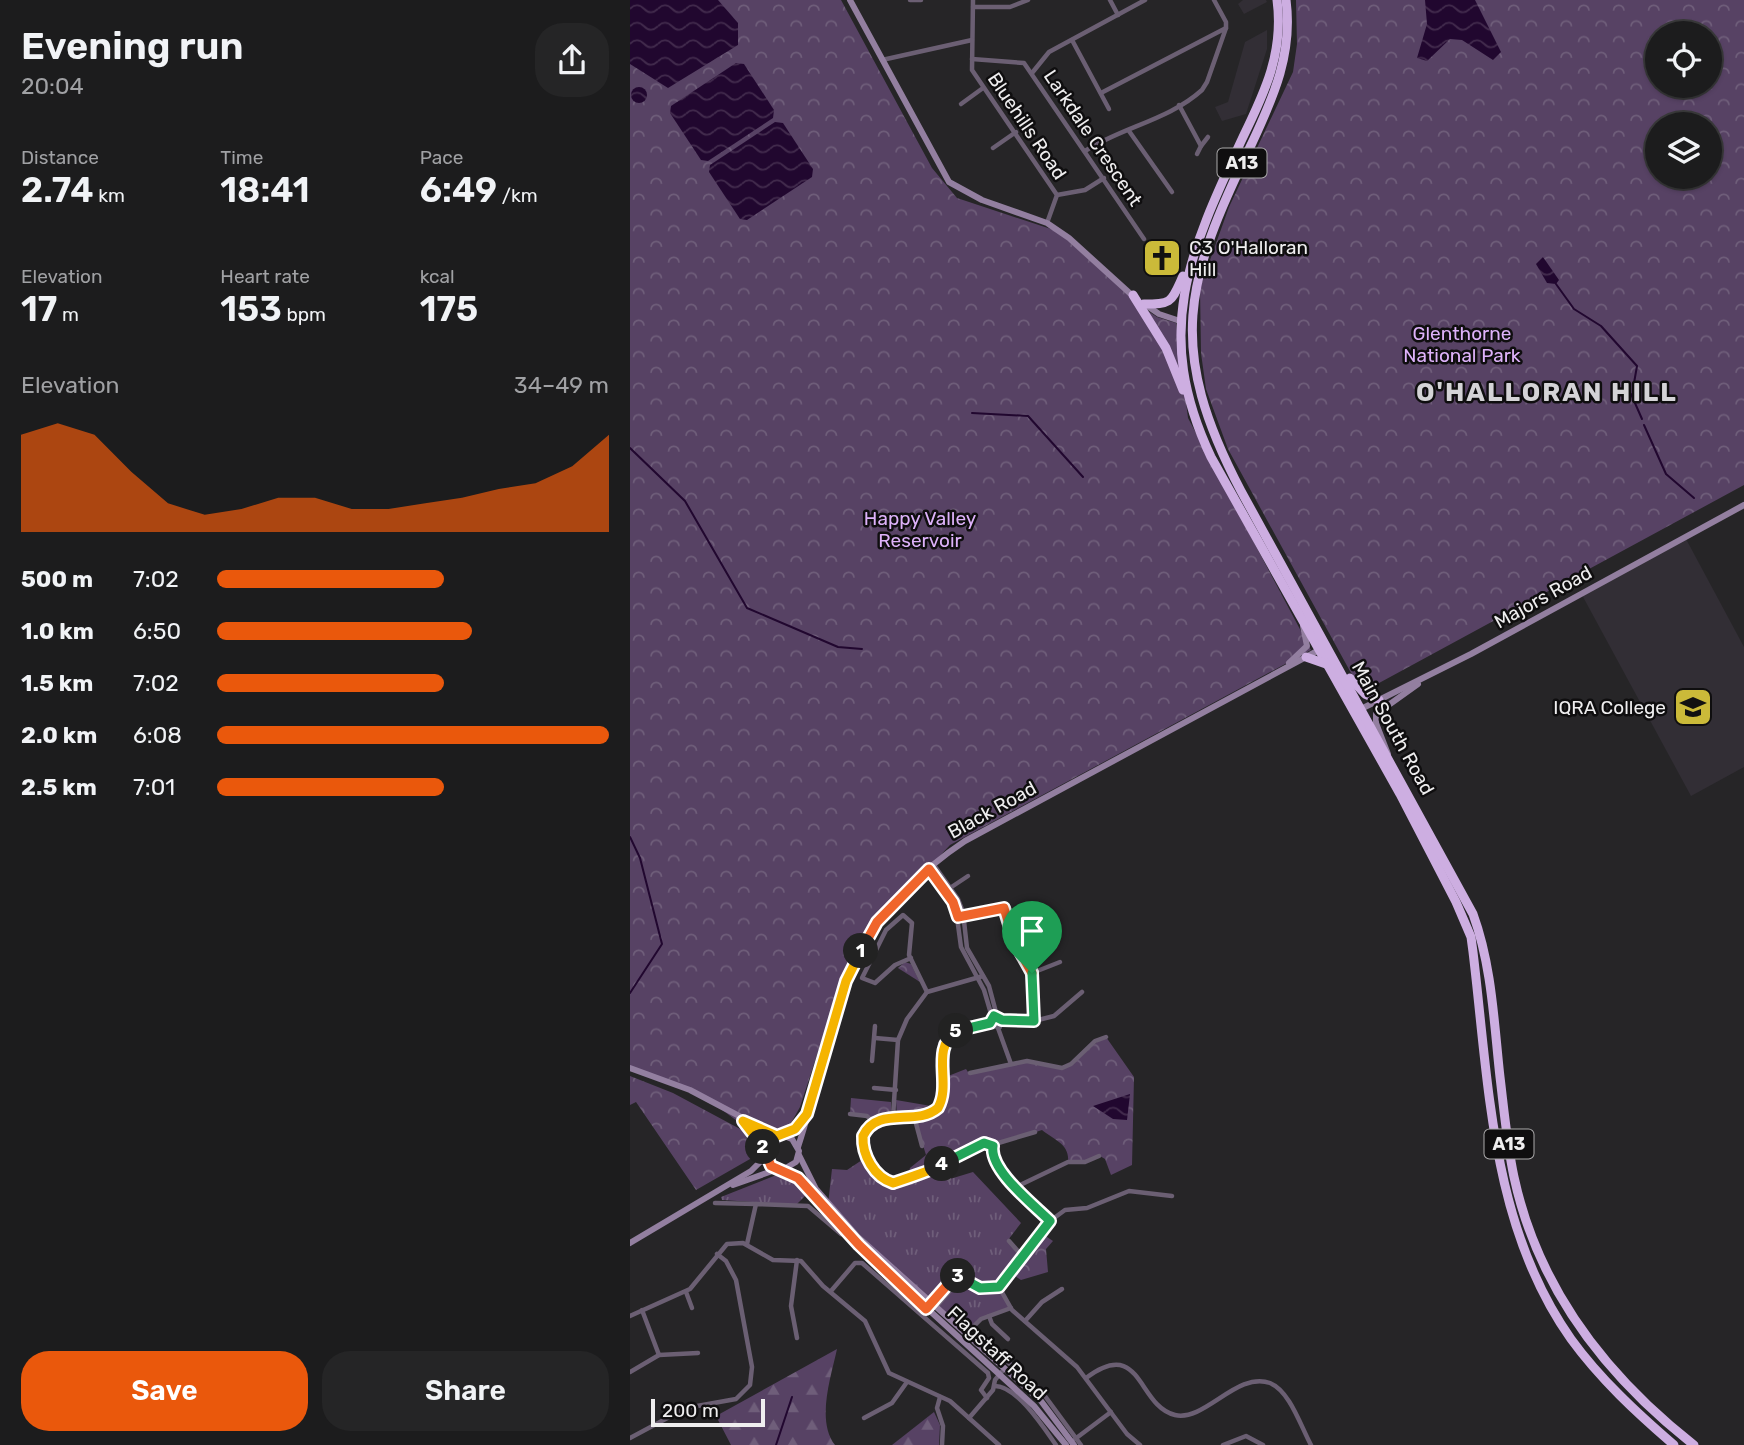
<!DOCTYPE html>
<meta charset="utf-8">
<style>
:root{--surface:#1c1c1d;--page:#252526;--text:#f1f3f6;--muted:#a0a1a4;--line:#3a3a3b;--accent:#ea580c}
body{margin:0;font-family:Rubik,sans-serif;background:var(--page);color:var(--text);height:100vh;display:flex;flex-direction:column;font-size:26px;white-space:nowrap}
*{box-sizing:border-box;margin:0}
p{font-size:23px;color:var(--muted)}
.icon{flex:none;width:38px;height:38px;fill:none;stroke:currentColor;stroke-width:2;stroke-linecap:round;stroke-linejoin:round}
.map{position:relative;flex:1;overflow:hidden}
.panel{display:flex;flex-direction:column;background:var(--surface);width:630px}
.panel>*{flex:none}
.buttons{position:absolute;left:1015px;top:21px;display:grid;gap:14px}
.buttons a{display:grid;place-items:center;width:77px;height:77px;border-radius:50%;background:var(--surface);box-shadow:0 2px 5px #0004,0 0 0 2px var(--line);font-size:35px}
.scale{position:absolute;left:21px;bottom:18px;width:114px;box-sizing:border-box;padding-left:7px;border:4px solid #efeeef;border-top:0;font-size:19px;line-height:24px;white-space:nowrap;color:#efeeef;-webkit-text-stroke:5px #0f0e0f;paint-order:stroke}
.pin{position:absolute;display:grid;place-items:center;width:60px;height:60px;color:#fff;margin:-72px -30px;border-radius:50% 50% 50% 0;rotate:-45deg;box-shadow:0 0 7px #0007}
.pin .icon{rotate:45deg}
.km{position:absolute;width:35px;height:35px;margin:-18px;border-radius:50%;background:#222;color:#fff;font-size:19px;line-height:35px;text-align:center}
.round{display:grid;place-items:center;flex:none;width:74px;height:74px;border-radius:28px;background:var(--page)}
.headline{display:flex;align-items:center;justify-content:space-between;height:119px;padding:0 21px}
h1{font-size:38px;font-weight:600;line-height:52px}
.metrics{display:grid;grid-template-columns:repeat(3,1fr);gap:10px;height:119px;padding:7px 21px}
.metrics div{display:grid;align-content:center}
.metrics b{font-size:35px;font-weight:600}
.metrics small{font-size:19px;font-weight:400}
.metrics p{font-size:19px}
.chart{height:196px;padding:14px 21px}
.chart p{display:flex;justify-content:space-between}
.chart svg{width:100%;height:126px;margin-top:7px;fill:var(--accent);opacity:.7}
.cta{display:flex;gap:14px;margin-top:auto;padding:14px 21px}
.cta a{flex:1;height:80px;border-radius:28px;background:var(--accent);color:#fff;font-size:28px;font-weight:600;line-height:80px;text-align:center}
.cta a+a{background:var(--page);color:var(--text)}
ul{padding:0 21px;list-style:none;font-size:23px}
li{display:grid;grid-template-columns:112px 84px 1fr;align-items:center;height:52px}
li i{height:18px;border-radius:9px;background:var(--accent)}
main{display:flex;flex:1;min-height:0}
.map>svg:first-child{display:block}
.built{fill:#322e35}
.grass{fill:url(#grass-tufts)}
.forest{fill:url(#forest-firs)}
.park{fill:url(#park-crowns);fill-rule:evenodd}
.water{fill:url(#water-waves)}
.lines{fill:none;stroke-linecap:round;stroke-linejoin:round}
.stream{stroke:#21072f;stroke-width:2}
.street{stroke:#6b5f73;stroke-width:4.5}
.secondary{stroke:#937fa0;stroke-width:6}
.highway{stroke:#cdaee1;stroke-width:9}
.split-1-casing{stroke:#fff;stroke-width:14}
.split-2-casing{stroke:#fff;stroke-width:14}
.split-3-casing{stroke:#fff;stroke-width:14}
.split-4-casing{stroke:#fff;stroke-width:14}
.split-5-casing{stroke:#fff;stroke-width:14}
.split-6-casing{stroke:#fff;stroke-width:14}
.split-1{stroke:#f0652b;stroke-width:9}
.split-2{stroke:#f5b400;stroke-width:9}
.split-3{stroke:#f0652b;stroke-width:9}
.split-4{stroke:#22a559;stroke-width:9}
.split-5{stroke:#f5b400;stroke-width:9}
.split-6{stroke:#22a559;stroke-width:9}
.labels{text-anchor:middle;dominant-baseline:central;stroke-width:5;stroke-linejoin:round;paint-order:stroke}
.shield{fill:#0f0e0f;stroke:#acabac;stroke-width:2}
.shield-label{font-size:18px;font-weight:bold;fill:#efeeef}
.street-label{font-size:19px;fill:#efeeef;stroke:#0f0e0f}
.poi-label{font-size:19px;fill:#efeeef;stroke:#0f0e0f;text-anchor:start}
.park-label{font-size:19px;fill:#deb2fa;stroke:#0f0e0f}
.district-label{font-size:26px;font-weight:bold;letter-spacing:2px;fill:#d4d3d6;stroke:#0f0e0f}
</style>
<main>
<section class="panel">
<div class="headline"><div><h1>Evening run</h1><p>20:04</p></div><a class="round"><svg class="icon" aria-label="share" viewBox="0 0 24 24"><path d="M12 15V3M7 8l5-5 5 5M5 13v7h14v-7"/></svg></a></div>
<div class="metrics">
<div><p>Distance</p><b>2.74<small> km</small></b></div>
<div><p>Time</p><b>18:41</b></div>
<div><p>Pace</p><b>6:49<small> /km</small></b></div>
</div>
<div class="metrics">
<div><p>Elevation</p><b>17<small> m</small></b></div>
<div><p>Heart rate</p><b>153<small> bpm</small></b></div>
<div><p>kcal</p><b>175</b></div>
</div>
<div class="chart"><p><span>Elevation</span>34–49 m</p>
<svg viewBox="0 0 160 44" preserveAspectRatio="none"><path d="M0 44V10L10 6L20 10L30 23L40 34L50 38L60 36L70 32L80 32L90 36L100 36L110 34L120 32L130 29L140 27L150 21L160 10V44z"/></svg>
</div>
<ul>
<li><b>500 m</b>7:02<i style="width:58%"></i></li>
<li><b>1.0 km</b>6:50<i style="width:65%"></i></li>
<li><b>1.5 km</b>7:02<i style="width:58%"></i></li>
<li><b>2.0 km</b>6:08<i style="width:100%"></i></li>
<li><b>2.5 km</b>7:01<i style="width:58%"></i></li>
</ul>
<div class="cta"><a>Save</a><a>Share</a></div>
</section>
<div class="map">
<svg width="1114" height="1445" viewBox="0 0 1114 1445">
<defs>
<pattern id="grass-tufts" width="24" height="20" patternUnits="userSpaceOnUse" patternTransform="scale(1.75)"><rect width="24" height="20" fill="#574264"/><path d="M3 7l-1-3M5 7V3M7 7l1-3M15 17l-1-3M17 17v-4M19 17l1-3" fill="none" stroke="#6f5e7a"/></pattern>
<pattern id="forest-firs" width="22" height="20" patternUnits="userSpaceOnUse" patternTransform="scale(1.75)"><rect width="22" height="20" fill="#574264"/><path d="M5 1l3.5 6h-7zM16 11l3.5 6h-7z" fill="#6f5e7a"/></pattern>
<pattern id="park-crowns" width="20" height="18" patternUnits="userSpaceOnUse" patternTransform="scale(1.75)"><rect width="20" height="18" fill="#574264"/><path d="M2 6a3 3 0 1 1 6 0M12 15a3 3 0 1 1 6 0" fill="none" stroke="#6f5e7a"/></pattern>
<pattern id="water-waves" width="16" height="10" patternUnits="userSpaceOnUse" patternTransform="scale(1.75)"><rect width="16" height="10" fill="#21072f"/><path d="M0 5q4-4 8 0t8 0" fill="none" stroke="#422b4d"/></pattern>
</defs>
<rect width="100%" height="100%" fill="#262527"/>
<!-- built -->
<g class="built">
<polygon points="613,0 636,0 637,2 614,14 608,4"/>
<polygon points="637,30 637,49 616,114 592,121 585,107 598,102 615,42"/>
<polygon points="1056,539 1114,647 1114,767 1061,796 952,595"/>
</g>
<!-- grass -->
<g class="grass">
<polygon points="232,1160 236,1160 257,1181 263,1183 303,1168 320,1179 343,1172 391,1223 378,1240 393,1257 369,1287 381,1308 351,1319 334,1334 198,1204 202,1169 217,1170"/>
<polygon points="149,1174 161,1177 177,1194 166,1205 92,1200 91,1197"/>
</g>
<!-- forest -->
<g class="forest">
<path d="M 207,1349 C 201,1377 186,1421 205,1445 L 101,1445 L 86,1416 Z"/>
<polygon points="304,1412 310,1425 309,1445 262,1445"/>
</g>
<!-- park -->
<g class="park">
<polygon points="0,0 211,0 302,168 327,198 427,231 515,309 527,317 546,323 558,418 681,650 320,845 221,951 170,1107 146,1150 68,1092 0,1066"/>
<path d="M 666,0 L 1114,0 L 1114,485 L 738,689 L 721,673 L 598,449 L 576,389 L 571,353 L 570,288 L 599,207 L 663,72 L 667,44 ZM 1027,33 L 1080,33 L 1080,86 L 1027,86 ZM 1027,124 L 1080,124 L 1080,177 L 1027,177 Z"/>
<polygon points="275,962 281,964 290,982 268,968"/>
<path d="M 476,1037 L 504,1077 L 502,1165 L 481,1175 L 475,1159 L 470,1156 L 460,1161 L 438,1162 C 440,1144 424,1140 412,1130 L 363,1146 L 354,1143 L 314,1162 L 308,1170 L 277,1176 L 280,1168 L 296,1155 L 284,1116 L 267,1117 L 266,1100 L 307,1107 L 312,1101 L 313,1078 L 336,1069 L 338,1072 C 357,1070 380,1060 398,1062 C 409,1062 421,1069 431,1068 C 448,1067 459,1043 476,1037 Z"/>
<polygon points="0,1076 43,1093 112,1130 127,1155 66,1190 6,1102 0,1105"/>
<polygon points="221,1098 261,1102 261,1114 243,1121 241,1118 220,1114"/>
<polygon points="411,1233 423,1241 416,1249 418,1272 391,1280 382,1274"/>
</g>
<!-- water -->
<g class="water">
<polygon points="0,0 88,0 108,23 108,45 38,88 0,64"/>
<polygon points="795,0 845,0 871,52 863,60 832,40 820,39 797,61 787,58 797,24"/>
<polygon points="106,63 114,64 144,110 143,118 78,161 71,160 40,113 41,106"/>
<circle cx="9" cy="95" r="8"/>
<polygon points="145,122 153,123 183,169 182,177 117,220 110,219 79,172 80,165"/>
<polygon points="913,257 929,280 926,284 917,283 906,264"/>
<polygon points="500,1094 497,1120 483,1119 463,1106"/>
</g>
<g class="lines">
<!-- stream -->
<g class="stream">
<polyline points="926,284 944,309 971,326 1007,366 1004,383"/>
<polyline points="1001,394 1012,419"/>
<polyline points="342,413 398,416 453,477"/>
<polyline points="1014,425 1036,474 1064,498"/>
<polyline points="0,448 55,501 117,608 208,647 232,649"/>
<polyline points="0,837 10,858 32,944 0,993"/>
<polyline points="146,1445 162,1397"/>
</g>
<!-- street -->
<g class="street">
<polyline points="280,0 291,0"/>
<polyline points="343,0 342,70 427,195 417,223"/>
<polyline points="480,0 488,15"/>
<polyline points="343,7 380,7 398,0"/>
<polyline points="442,40 479,109"/>
<polyline points="342,59 394,63 514,239"/>
<polyline points="252,60 342,40"/>
<polyline points="402,73 419,52 515,0"/>
<polyline points="471,93 596,28"/>
<polyline points="331,104 353,88"/>
<polyline points="549,105 571,146 567,154"/>
<polyline points="499,131 542,192"/>
<polyline points="571,146 578,137"/>
<polyline points="363,148 386,132"/>
<path d="M 455,151 C 492,127 539,120 572,90 L 577,82 L 596,28 L 596,22 L 584,0"/>
<polyline points="427,195 455,190 474,178"/>
<polyline points="304,865 328,899 333,912 337,948 359,986 367,1016"/>
<polyline points="299,869 326,910 331,947 354,990 362,1017 361,1026 370,1027 371,1017 362,1017"/>
<polyline points="320,888 338,876"/>
<polyline points="333,917 372,908 376,911 384,941 402,973 404,1021"/>
<polyline points="281,958 265,965 245,983 232,978 256,930 273,915 282,923 279,955 297,992"/>
<polyline points="402,973 430,962"/>
<polyline points="372,1020 404,1021 424,1016 452,992"/>
<polyline points="368,1028 381,1064"/>
<polyline points="245,1038 268,1040"/>
<polyline points="242,1061 245,1026"/>
<polyline points="340,1073 397,1061 432,1068 441,1064 465,1041 476,1037"/>
<polyline points="244,1088 266,1090"/>
<polyline points="220,1114 237,1116 244,1123"/>
<polyline points="284,1116 292,1146"/>
<polyline points="263,1117 268,1040 277,1019 297,992 353,976"/>
<polyline points="405,1132 365,1144 363,1155 371,1171 420,1221"/>
<polyline points="308,1170 314,1162 354,1143 363,1146"/>
<path d="M 319,1179 L 303,1168 L 263,1183 C 244,1177 232,1155 233,1136 C 249,1105 286,1127 308,1108 C 319,1088 309,1063 315,1041 L 335,1027 L 360,1023"/>
<polyline points="386,1187 438,1162 455,1162 469,1156"/>
<polyline points="85,1203 126,1204"/>
<polyline points="379,1241 393,1257"/>
<polyline points="117,1244 126,1204 178,1206 211,1234"/>
<polyline points="167,1260 161,1306 167,1338"/>
<polyline points="326,1275 350,1288 365,1289 375,1281 420,1221 435,1210 457,1208 499,1191 542,1196"/>
<polyline points="369,1287 382,1310 447,1367 497,1434 510,1445"/>
<polyline points="201,1291 225,1263 232,1263 358,1373 359,1378 351,1390 357,1398"/>
<polyline points="56,1292 62,1308"/>
<polyline points="302,1303 329,1268"/>
<polyline points="306,1307 330,1279 333,1269"/>
<polyline points="12,1310 29,1355"/>
<polyline points="0,1316 60,1289 97,1244 113,1243 143,1260 171,1261 193,1286 235,1321 259,1373 320,1401 369,1445"/>
<polyline points="359,1316 362,1324 378,1339"/>
<polyline points="395,1321 412,1302 432,1289"/>
<polyline points="342,1328 351,1319 381,1308"/>
<polyline points="364,1350 412,1392 451,1445"/>
<polyline points="0,1372 29,1355 68,1353"/>
<path d="M 456,1378 C 512,1336 507,1406 545,1415 C 575,1422 607,1371 640,1383 C 660,1391 671,1427 681,1445"/>
<path d="M 365,1386 C 387,1386 414,1428 426,1445"/>
<polyline points="310,1397 307,1408 313,1426 312,1445"/>
<polyline points="234,1418 262,1403 277,1382"/>
<polyline points="339,1418 363,1390 365,1380 374,1369"/>
<polyline points="0,1438 56,1408 106,1399 120,1385 122,1367 106,1280 96,1261 87,1254"/>
<polyline points="445,1439 481,1412"/>
<polyline points="593,1445 616,1436 633,1445"/>
</g>
<!-- secondary -->
<g class="secondary">
<polyline points="220,0 319,182 352,200 417,223 439,238 504,297"/>
<polyline points="513,303 529,314 550,321"/>
<polyline points="659,663 677,646 673,626"/>
<polyline points="729,710 841,654 1114,505"/>
<polyline points="758,754 746,723 746,714 788,684"/>
<polyline points="0,1068 60,1090 147,1136"/>
<polyline points="113,1121 135,1150"/>
<polyline points="153,1135 173,1120"/>
<path d="M 168,1147 C 210,1017 210,924 335,841 L 689,650"/>
<polyline points="169,1155 186,1189 227,1236 411,1401 444,1445"/>
<path d="M 154,1169 L 166,1162 L 169,1151 L 162,1139 C 151,1133 141,1136 136,1147 L 139,1164 L 154,1169 L 173,1182 L 254,1269 L 404,1406 L 436,1445"/>
<polyline points="103,1185 148,1169"/>
<polyline points="0,1243 121,1171 135,1157"/>
</g>
<!-- highway -->
<g class="highway">
<path d="M 647,0 C 654,52 635,92 613,137 C 559,253 522,332 581,457 L 770,794 L 826,902 L 841,937 L 843,952 C 859,1084 861,1226 941,1339 C 970,1379 1007,1413 1044,1445"/>
<path d="M 656,0 C 663,53 644,96 622,143 C 554,282 536,348 611,491 L 843,914 C 862,966 864,1023 870,1077 C 874,1110 877,1144 884,1177 C 908,1288 976,1376 1064,1445"/>
<polyline points="503,295 536,348 553,390"/>
<path d="M 514,304 C 543,304 541,302 553,276"/>
<polyline points="676,657 696,664"/>
<polyline points="720,678 735,694 749,700"/>
</g>
</g>
<g class="lines">
<defs>
<polyline id="split-1" points="231,951 247,922 299,869 323,902 328,917 374,908 384,941 402,973"/>
<polyline id="split-2" points="133,1147 113,1121 147,1136 165,1129 177,1114 216,981 231,951"/>
<polyline id="split-3" points="133,1147 141,1166 168,1178 229,1245 296,1309 326,1275 328,1276"/>
<path id="split-4" d="M 312,1164 L 354,1143 L 363,1146 C 359,1170 403,1204 420,1221 L 369,1287 L 350,1288 L 328,1276"/>
<path id="split-5" d="M 312,1164 C 309,1168 272,1180 263,1183 C 244,1177 232,1155 233,1136 C 248,1105 286,1127 308,1108 C 322,1083 300,1050 326,1031"/>
<polyline id="split-6" points="326,1031 360,1023 364,1016 372,1020 404,1021 402,973"/>
</defs>
<!-- split-1 casing -->
<use href="#split-1" class="split-1-casing"/>
<!-- split-2 casing -->
<use href="#split-2" class="split-2-casing"/>
<!-- split-3 casing -->
<use href="#split-3" class="split-3-casing"/>
<!-- split-4 casing -->
<use href="#split-4" class="split-4-casing"/>
<!-- split-5 casing -->
<use href="#split-5" class="split-5-casing"/>
<!-- split-6 casing -->
<use href="#split-6" class="split-6-casing"/>
<!-- split-1 -->
<use href="#split-1" class="split-1"/>
<!-- split-2 -->
<use href="#split-2" class="split-2"/>
<!-- split-3 -->
<use href="#split-3" class="split-3"/>
<!-- split-4 -->
<use href="#split-4" class="split-4"/>
<!-- split-5 -->
<use href="#split-5" class="split-5"/>
<!-- split-6 -->
<use href="#split-6" class="split-6"/>
</g>
<!-- icons -->
<defs>
<symbol id="church-square" viewBox="-11 -11 22 22"><rect x="-9" y="-9" width="18" height="18" rx="4" fill="#cbba39" stroke="#0f0e0f"/><path d="M-1.2-6h2.4v3.5h3.3v2.4h-3.3V6h-2.4V-.1h-3.3v-2.4h3.3Z" fill="#111"/></symbol>
<symbol id="school-square" viewBox="-11 -11 22 22"><rect x="-9" y="-9" width="18" height="18" rx="4" fill="#cbba39" stroke="#0f0e0f"/><path d="M0-5L7-2L0 1L-7-2ZM-4 1L0 2.5L4 1V4Q0 6-4 4Z" fill="#111"/></symbol>
</defs>
<g fill-rule="evenodd">
<use href="#church-square" x="510" y="236" width="44" height="44"/>
<use href="#school-square" x="1041" y="685" width="44" height="44"/>
</g>
<g class="labels">
<!-- shield labels -->
<g class="shield">
<rect x="587.5" y="148.5" width="49" height="29" rx="5"/>
<rect x="854.5" y="1129.5" width="49" height="29" rx="5"/>
</g>
<g class="shield-label">
<text x="612" y="163">A13</text>
<text x="879" y="1144">A13</text>
</g>
<!-- street labels -->
<g class="street-label">
<text transform="translate(397 126) rotate(56)">Bluehills Road</text>
<text transform="translate(463 138) rotate(56)">Larkdale Crescent</text>
<text transform="translate(913 597) rotate(-29)">Majors Road</text>
<text transform="translate(763 728) rotate(61)">Main South Road</text>
<text transform="translate(362 810) rotate(-29)">Black Road</text>
<text transform="translate(367 1353) rotate(43)">Flagstaff Road</text>
</g>
<!-- poi labels -->
<g class="poi-label">
<text x="559" y="247">C3 O'Halloran<tspan x="559" dy="22">Hill</tspan></text>
<text x="1036" y="707" text-anchor="end">IQRA College</text>
</g>
<!-- park labels -->
<g class="park-label">
<text x="832" y="333">Glenthorne<tspan x="832" dy="22">National Park</tspan></text>
<text x="290" y="518">Happy Valley<tspan x="290" dy="22">Reservoir</tspan></text>
</g>
<!-- district labels -->
<g class="district-label">
<text x="917" y="392">O'HALLORAN HILL</text>
</g>
</g>
</svg>
<div class="buttons">
<a><svg class="icon" aria-label="locate" viewBox="0 0 24 24"><circle cx="12" cy="12" r="6"/><path d="M12 2v4M12 18v4M2 12h4M18 12h4"/></svg></a>
<a><svg class="icon" aria-label="layers" viewBox="0 0 24 24"><path d="M12 4l9 5-9 5-9-5zM3 14l9 5 9-5"/></svg></a>
</div>
<div class="scale">200 m</div>
<div class="pin" style="left:402px;top:973px;background:#1e9e55"><svg class="icon" aria-label="arrive" viewBox="0 0 24 24"><path d="M6 21V4h12l-3 4 3 4H6"/></svg></div>
<b class="km" style="left:231px;top:951px">1</b>
<b class="km" style="left:133px;top:1147px">2</b>
<b class="km" style="left:328px;top:1276px">3</b>
<b class="km" style="left:312px;top:1164px">4</b>
<b class="km" style="left:326px;top:1031px">5</b>
</div>
</main>
